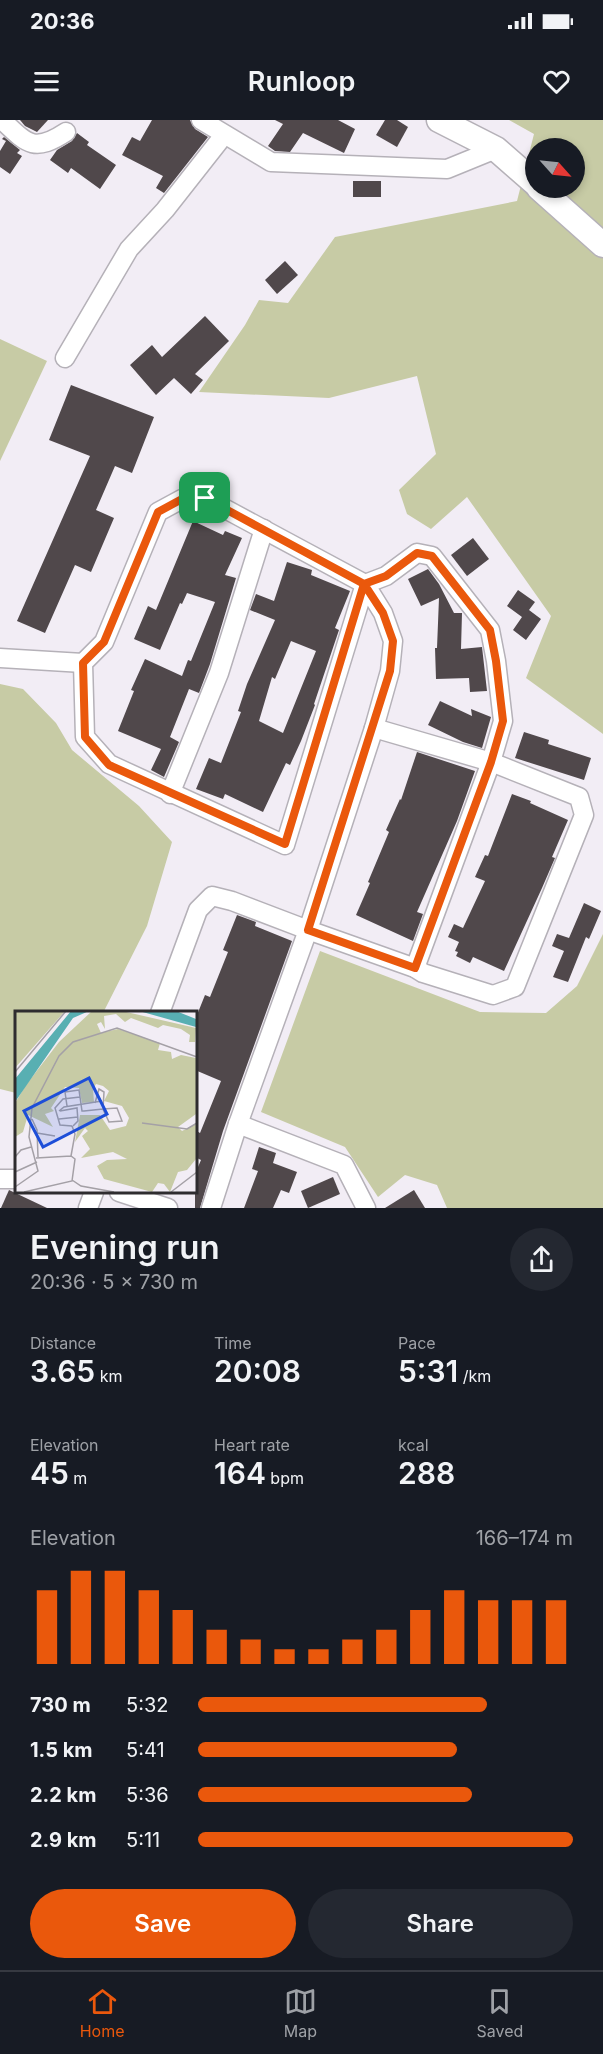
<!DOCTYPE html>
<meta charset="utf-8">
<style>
:root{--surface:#171b24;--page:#242831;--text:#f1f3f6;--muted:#9ea1a6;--line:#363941;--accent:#ea580c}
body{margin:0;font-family:Inter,sans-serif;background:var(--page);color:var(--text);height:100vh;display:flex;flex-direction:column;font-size:22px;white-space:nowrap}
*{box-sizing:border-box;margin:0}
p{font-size:20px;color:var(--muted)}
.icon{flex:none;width:33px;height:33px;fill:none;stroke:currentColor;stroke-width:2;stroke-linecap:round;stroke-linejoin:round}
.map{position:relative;height:1088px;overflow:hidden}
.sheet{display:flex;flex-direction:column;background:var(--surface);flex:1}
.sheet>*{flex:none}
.needle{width:39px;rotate:117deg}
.buttons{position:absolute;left:525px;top:18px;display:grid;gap:12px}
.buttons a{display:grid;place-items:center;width:60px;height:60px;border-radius:50%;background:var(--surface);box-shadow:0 3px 9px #0003;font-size:30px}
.pin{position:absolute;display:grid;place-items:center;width:51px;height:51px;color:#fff;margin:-26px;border-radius:12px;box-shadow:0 3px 9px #0006}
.round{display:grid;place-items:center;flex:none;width:63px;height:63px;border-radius:32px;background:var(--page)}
.summary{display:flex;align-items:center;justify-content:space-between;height:102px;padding:0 30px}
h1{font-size:33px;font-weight:600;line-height:45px}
.figures{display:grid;grid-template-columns:repeat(3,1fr);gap:9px;height:102px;padding:6px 30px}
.figures div{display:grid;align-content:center}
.figures b{font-size:30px;font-weight:600}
.figures small{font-size:16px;font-weight:400}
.figures p{font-size:16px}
.chart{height:168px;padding:12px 30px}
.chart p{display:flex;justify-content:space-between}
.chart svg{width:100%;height:108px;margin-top:6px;stroke:var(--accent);stroke-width:6}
.action{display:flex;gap:12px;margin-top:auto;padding:12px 30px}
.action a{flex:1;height:69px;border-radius:36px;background:var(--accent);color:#fff;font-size:24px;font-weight:600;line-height:69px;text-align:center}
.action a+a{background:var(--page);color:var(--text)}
ul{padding:0 30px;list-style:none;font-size:20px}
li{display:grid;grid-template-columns:96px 72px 1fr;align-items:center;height:45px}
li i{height:15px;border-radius:8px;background:var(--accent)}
.status{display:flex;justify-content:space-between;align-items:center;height:42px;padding:0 30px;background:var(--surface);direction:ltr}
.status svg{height:16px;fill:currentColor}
header{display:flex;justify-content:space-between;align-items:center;height:78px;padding:0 30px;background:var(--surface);font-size:27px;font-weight:600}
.tab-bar{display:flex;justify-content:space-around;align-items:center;height:84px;border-top:2px solid var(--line);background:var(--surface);font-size:16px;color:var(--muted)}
.tab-bar a{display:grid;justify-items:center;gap:3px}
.tab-bar .active{color:var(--accent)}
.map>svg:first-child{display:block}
.green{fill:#c7cba5;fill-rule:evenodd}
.building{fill:#50484b;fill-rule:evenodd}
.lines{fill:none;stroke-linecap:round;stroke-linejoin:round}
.street-casing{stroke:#b5b1b8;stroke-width:21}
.secondary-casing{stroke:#b5b1b8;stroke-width:27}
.street{stroke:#fff;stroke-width:18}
.secondary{stroke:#fff;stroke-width:24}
.route-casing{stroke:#fff;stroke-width:12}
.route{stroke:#ea580c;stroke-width:8}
.inset-road{fill:none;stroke:#a4a0a6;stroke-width:1.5}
.view{fill:#1d4ed8;fill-opacity:0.15;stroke:#1d4ed8;stroke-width:3}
.inset-edge{fill:none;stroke:#2e2c2f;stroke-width:3}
</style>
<div class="status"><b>20:36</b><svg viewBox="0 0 49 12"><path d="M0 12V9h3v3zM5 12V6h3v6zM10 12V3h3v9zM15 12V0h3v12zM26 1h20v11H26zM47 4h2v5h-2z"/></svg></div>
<header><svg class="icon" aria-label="menu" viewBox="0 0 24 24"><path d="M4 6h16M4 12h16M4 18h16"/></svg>Runloop<svg class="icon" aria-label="heart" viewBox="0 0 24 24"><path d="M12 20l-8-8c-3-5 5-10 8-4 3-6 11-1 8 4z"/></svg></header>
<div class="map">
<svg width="603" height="1088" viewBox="0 0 603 1088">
<rect width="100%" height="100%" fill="#f2edf5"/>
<!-- green -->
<g class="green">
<path d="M 509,0 L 603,0 L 603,614 L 526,558 L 551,496 L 467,377 L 431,409 L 407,394 L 399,370 L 436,334 L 417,256 L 329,278 L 199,272 L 245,205 L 259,180 L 288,183 L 335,117 L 517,81 L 534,14 ZM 536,28 L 574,28 L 574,68 L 536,68 Z"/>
<polygon points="0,219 47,241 0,341"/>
<polygon points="0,564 23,569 56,603 72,630 139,686 172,722 147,806 103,893 16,893 16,973 0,969"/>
<polygon points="603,814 603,1088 447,1088 437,1065 405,1055 378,1077 345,1027 261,992 320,831 480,892 546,893 577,866"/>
</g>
<!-- building -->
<g class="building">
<polygon points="20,0 48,0 37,12 25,6"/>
<polygon points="152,0 190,0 195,9 208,17 164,73 156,68 163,56 122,35 132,17 140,21"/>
<polygon points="275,0 338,0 355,9 344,33 303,13 290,32 275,31 268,26 283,4"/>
<polygon points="385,0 397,0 408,7 397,27 376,15"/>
<polygon points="77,13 89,22 87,25 116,45 100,69 71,48 68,53 50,40 57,30 72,21"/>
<polygon points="4,17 20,30 17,33 22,36 10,54 0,47 0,31 6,21 2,19"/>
<rect x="353" y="61" width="28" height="16"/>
<polygon points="285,141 298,155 277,174 265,160"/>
<polygon points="205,196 229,221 195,254 203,260 191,274 174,258 156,275 130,245 152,225 162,237"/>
<polygon points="71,265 154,297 132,353 115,346 96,390 114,398 91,452 75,445 45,513 17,501 90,336 49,320"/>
<polygon points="193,401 223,415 225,411 242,418 225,455 236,458 210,544 199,573 189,569 170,617 179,622 164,657 151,650 161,629 118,611 134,571 131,570 145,539 182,556 188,540 191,541 215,482 187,473 182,484 180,483 160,530 134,519 148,486 156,490"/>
<polygon points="473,418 489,439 467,456 451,435"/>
<path d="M 287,442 L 312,450 L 311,455 L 350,471 L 335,508 L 339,510 L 314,584 L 315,585 L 301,621 L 290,645 L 286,643 L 263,692 L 225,674 L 223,679 L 196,669 L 209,638 L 221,643 L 241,592 L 238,591 L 247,564 L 275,500 L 250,490 L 256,474 L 274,481 ZM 291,521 L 316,531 L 283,613 L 259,601 L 272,557 L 275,559 Z"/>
<polygon points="428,449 439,464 454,493 462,493 461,529 482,527 487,571 470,572 469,558 436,559 435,528 437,528 439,478 421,486 408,459"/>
<polygon points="518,470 535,482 529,490 541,499 526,520 513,510 522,497 507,486"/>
<polygon points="440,581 472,596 471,589 491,597 482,628 463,622 428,605"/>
<polygon points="524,612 549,620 548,624 591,638 584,660 515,638"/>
<polygon points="417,632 475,651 457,701 417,792 423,794 413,821 356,795 370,763 368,762 389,712 386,710 400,679 401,680"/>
<polygon points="512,674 531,681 530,683 568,700 552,737 555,738 542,768 504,851 473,837 470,843 456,836 458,832 455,831 459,822 448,817 454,804 463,808 485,761 475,757 485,735 488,736"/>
<polygon points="584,783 601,791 589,819 586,817 568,862 553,857 564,831 552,826 557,814 569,818"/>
<polygon points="237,795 256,802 255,806 292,821 223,1011 200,1088 195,1088 195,1054 201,1040 195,1037 195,1010 200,1013 221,961 195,950 195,900 205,875 210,877 228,832 223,830"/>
<polygon points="259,1027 276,1033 273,1043 297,1052 289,1073 281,1070 273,1088 244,1088 258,1051 252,1049"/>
<polygon points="333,1057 340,1074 308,1088 301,1071"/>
<polygon points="9,1070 47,1088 1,1088"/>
<polygon points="414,1070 425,1088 385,1088"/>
</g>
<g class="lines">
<defs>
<g id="street">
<path d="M 2,0 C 27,24 34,33 66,12"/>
<polyline points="201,0 271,42 447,49 496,29"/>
<polyline points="65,238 129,129 165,90 224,15"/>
<polyline points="365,464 386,456 417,433 432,436 490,510 496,541 503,601 491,642 415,848"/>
<polyline points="0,538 83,543"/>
<polyline points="170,674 219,553 264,409"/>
<polyline points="160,893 198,790 212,776 232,781 308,810 415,848 423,853 493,875 515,867 584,695 579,677 491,642 374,608"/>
<polyline points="238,1004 344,1045 366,1088"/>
<polyline points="0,1059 16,1059"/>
<polyline points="119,1072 168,1088"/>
<polyline points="88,1088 94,1072"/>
<polyline points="211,1088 238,1004 308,810 374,608 390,551 393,521 383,493 365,464 205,378 182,379 158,392 104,522 83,543 85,617 109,644 285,725 365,464"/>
</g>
<g id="secondary">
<polyline points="439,0 496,29 536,64"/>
<polyline points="539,68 603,125"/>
</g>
</defs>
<!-- street casing -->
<use href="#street" class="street-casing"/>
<!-- secondary casing -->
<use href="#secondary" class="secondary-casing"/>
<!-- street -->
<use href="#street" class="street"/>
<!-- secondary -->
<use href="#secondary" class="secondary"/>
</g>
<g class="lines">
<defs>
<polyline id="route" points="205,378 364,464 383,493 393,521 390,551 308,810 415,848 491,642 503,601 496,541 490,510 432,436 417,433 386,456 364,464 285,724 109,645 85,617 83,543 104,522 158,392 182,379 205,378"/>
</defs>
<!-- route casing -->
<use href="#route" class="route-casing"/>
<!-- route -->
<use href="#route" class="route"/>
</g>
<!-- overview -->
<g transform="translate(15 891)">
<rect width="182" height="182" fill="#f2edf5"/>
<path d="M 0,0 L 50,0 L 0,57 ZM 77,0 L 107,0 L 181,17 L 180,31 L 174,31 L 175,24 L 166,18 L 148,14 L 143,17 L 116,7 L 110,11 L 101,3 L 89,5 L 90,18 L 86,11 L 82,13 L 86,22 L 103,18 L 145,32 L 143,39 L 156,41 L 157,48 L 166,44 L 181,47 L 181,103 L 163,116 L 167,120 L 181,113 L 181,148 L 172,159 L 163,161 L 155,181 L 149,173 L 143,172 L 137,181 L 89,168 L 82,155 L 92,149 L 112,148 L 98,141 L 66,147 L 75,138 L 67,125 L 73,120 L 70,117 L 60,131 L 65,104 L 85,104 L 95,119 L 111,115 L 114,107 L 107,95 L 89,90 L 94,80 L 88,75 L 81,73 L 78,78 L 79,91 L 67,92 L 64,77 L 50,76 L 36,97 L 39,100 L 30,103 L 38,116 L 13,104 L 8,121 L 0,126 L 0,92 L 11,74 L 44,31 Z" fill="#c7cba5"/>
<path d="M 56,0 L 74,0 L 58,7 L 0,91 L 0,68 ZM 124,0 L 161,0 L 181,8 L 181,16 Z" fill="#58afb2"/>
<path class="inset-road" d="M 0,61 L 51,0M 52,95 L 50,81 L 64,79 L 67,100 L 69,100 L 88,98 L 102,97 L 107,110 L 94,111 L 88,98 L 89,81 L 84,78 L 80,92M 44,100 L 49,96 L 87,90M 45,100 L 62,97 L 63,110 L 58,115M 17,108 L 22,119 L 23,146M 44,108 L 63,106M 127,112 L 172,118 L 182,112M 57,115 L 45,114 L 40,97 L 48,88 L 65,86M 22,122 L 40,125M 56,145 L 60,123 L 57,115M 0,146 L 6,139 L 16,136M 0,161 L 22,151M 57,169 L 66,175 L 99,181M 0,176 L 23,160 L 14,126 L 17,97 L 44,45 L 58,31 L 102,17 L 182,46M 9,181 L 57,170 L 60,148 L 56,145 L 21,147M 156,181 L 182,161"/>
<path class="view" d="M 74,67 L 92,103 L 28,136 L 9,100 Z"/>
<rect width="182" height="182" class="inset-edge"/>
</g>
</svg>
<div class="buttons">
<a><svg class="needle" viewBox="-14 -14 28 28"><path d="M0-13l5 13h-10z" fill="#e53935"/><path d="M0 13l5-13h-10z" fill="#9ea1a6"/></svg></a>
</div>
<div class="pin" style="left:205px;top:378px;background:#1e9e55"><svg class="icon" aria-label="arrive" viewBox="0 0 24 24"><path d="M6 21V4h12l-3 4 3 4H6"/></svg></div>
</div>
<section class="sheet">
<div class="summary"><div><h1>Evening run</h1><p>20:36 · 5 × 730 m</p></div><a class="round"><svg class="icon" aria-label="share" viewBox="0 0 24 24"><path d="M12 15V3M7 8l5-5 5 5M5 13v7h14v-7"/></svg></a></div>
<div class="figures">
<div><p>Distance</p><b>3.65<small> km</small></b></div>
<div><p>Time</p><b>20:08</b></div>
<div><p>Pace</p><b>5:31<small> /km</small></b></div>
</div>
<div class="figures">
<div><p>Elevation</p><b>45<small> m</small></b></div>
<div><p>Heart rate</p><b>164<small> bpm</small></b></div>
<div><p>kcal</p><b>288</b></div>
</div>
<div class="chart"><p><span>Elevation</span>166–174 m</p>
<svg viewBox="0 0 160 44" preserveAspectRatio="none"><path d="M5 44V14M15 44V6M25 44V6M35 44V14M45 44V22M55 44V30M65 44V34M75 44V38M85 44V38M95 44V34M105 44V30M115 44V22M125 44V14M135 44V18M145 44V18M155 44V18"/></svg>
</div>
<ul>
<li><b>730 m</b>5:32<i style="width:77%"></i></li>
<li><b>1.5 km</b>5:41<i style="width:69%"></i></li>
<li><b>2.2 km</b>5:36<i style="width:73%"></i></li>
<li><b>2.9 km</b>5:11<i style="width:100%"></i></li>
</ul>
<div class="action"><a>Save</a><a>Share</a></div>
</section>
<nav class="tab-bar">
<a class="active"><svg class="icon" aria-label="home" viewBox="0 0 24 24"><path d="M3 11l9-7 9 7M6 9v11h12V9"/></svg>Home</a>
<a><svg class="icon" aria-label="map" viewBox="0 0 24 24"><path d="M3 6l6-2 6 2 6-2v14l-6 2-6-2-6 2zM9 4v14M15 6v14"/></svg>Map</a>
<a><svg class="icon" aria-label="saved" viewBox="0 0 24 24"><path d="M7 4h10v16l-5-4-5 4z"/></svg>Saved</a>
</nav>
